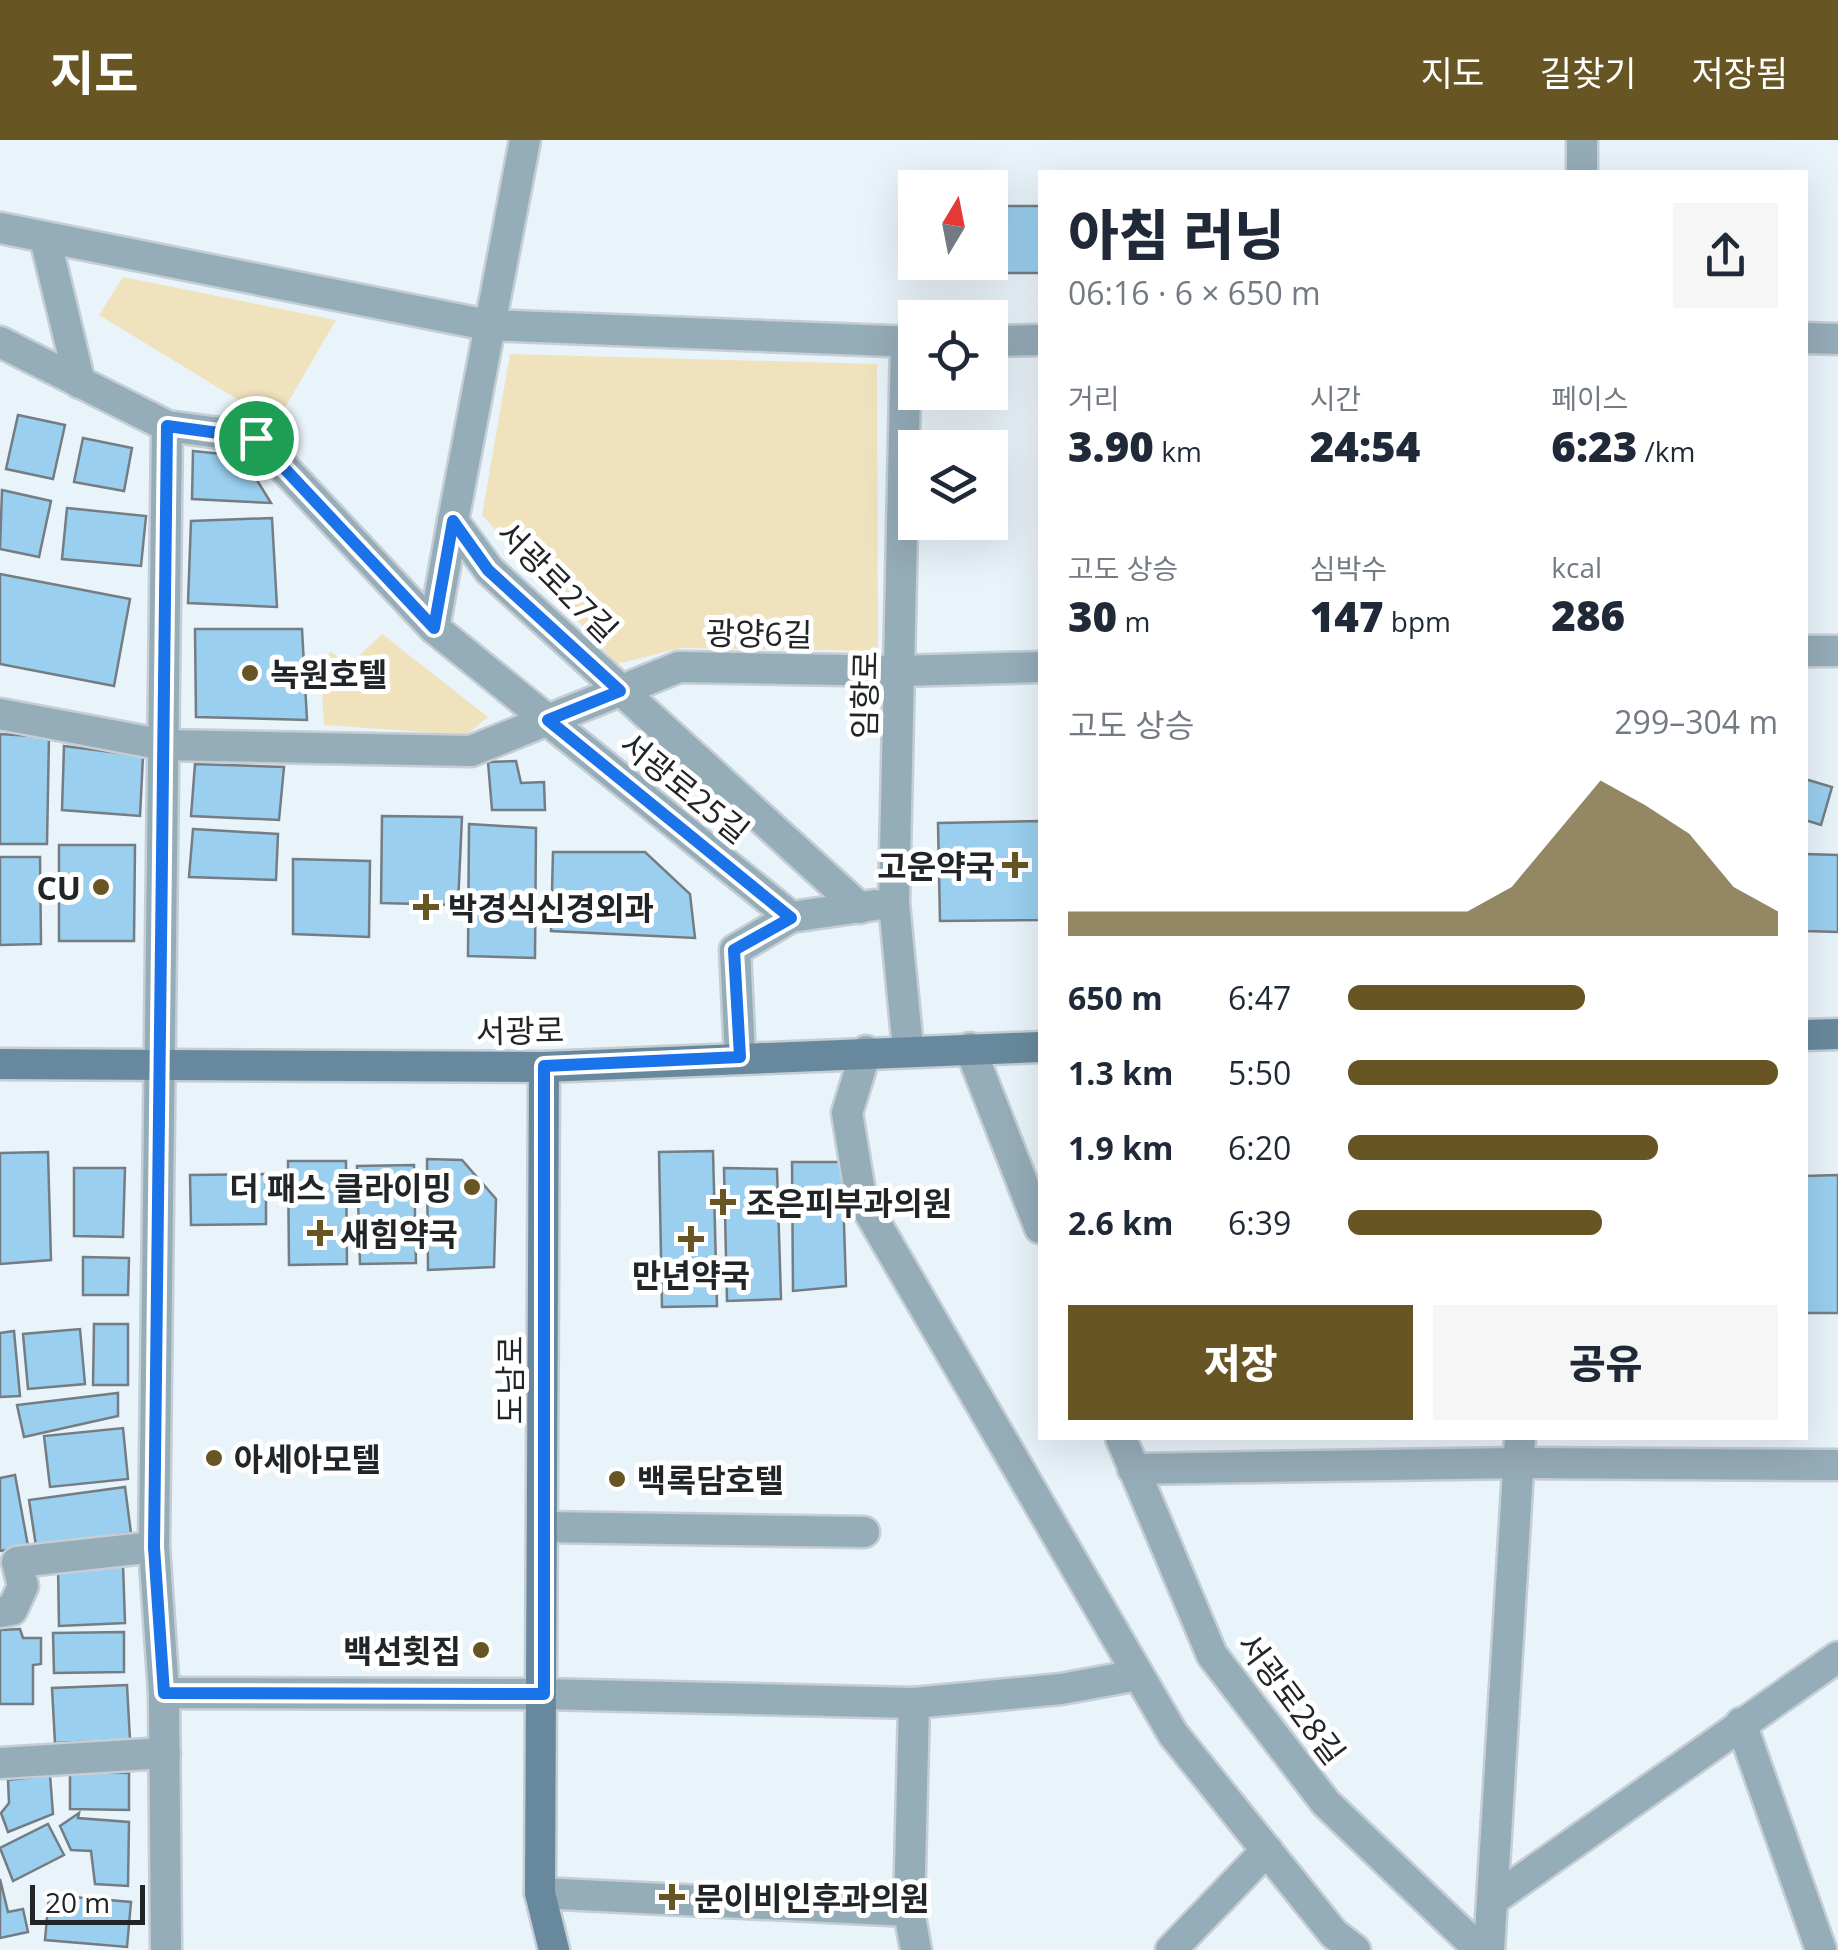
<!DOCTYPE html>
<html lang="ko">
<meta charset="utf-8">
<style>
:root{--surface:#fff;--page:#f6f6f7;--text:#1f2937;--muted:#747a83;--accent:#675523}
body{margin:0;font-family:"Open Sans","Noto Sans KR",sans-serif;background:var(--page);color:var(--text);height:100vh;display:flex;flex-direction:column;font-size:38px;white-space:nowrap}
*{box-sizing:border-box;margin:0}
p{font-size:32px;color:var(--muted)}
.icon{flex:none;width:55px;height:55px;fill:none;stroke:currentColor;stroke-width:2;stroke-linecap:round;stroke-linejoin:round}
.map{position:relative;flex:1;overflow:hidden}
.side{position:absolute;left:1038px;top:30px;width:770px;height:1270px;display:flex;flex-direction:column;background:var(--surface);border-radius:0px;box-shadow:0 10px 40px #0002}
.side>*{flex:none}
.needle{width:65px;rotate:10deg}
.tools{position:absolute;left:898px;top:30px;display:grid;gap:20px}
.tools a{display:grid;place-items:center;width:110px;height:110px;border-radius:0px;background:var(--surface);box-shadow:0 10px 40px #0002;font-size:50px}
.scale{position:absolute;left:30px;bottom:25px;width:115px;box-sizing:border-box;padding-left:10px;border:5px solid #212527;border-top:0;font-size:28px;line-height:35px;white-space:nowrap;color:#212527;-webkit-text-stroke:8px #fff;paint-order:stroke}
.pin{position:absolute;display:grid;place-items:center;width:85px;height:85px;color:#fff;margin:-42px;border:5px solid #fff;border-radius:50%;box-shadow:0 2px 10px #0007}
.round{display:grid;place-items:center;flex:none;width:105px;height:105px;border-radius:0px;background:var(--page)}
.head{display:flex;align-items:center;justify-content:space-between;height:170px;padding:0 30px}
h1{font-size:55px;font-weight:800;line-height:75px}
.metrics{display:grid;grid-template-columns:repeat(3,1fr);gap:15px;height:170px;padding:10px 30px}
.metrics div{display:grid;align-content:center}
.metrics b{font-size:42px;font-weight:800}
.metrics small{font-size:28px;font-weight:400}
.metrics p{font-size:28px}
.chart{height:280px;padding:20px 30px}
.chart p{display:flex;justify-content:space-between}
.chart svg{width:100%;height:180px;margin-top:10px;fill:var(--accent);opacity:.7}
.cta{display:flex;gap:20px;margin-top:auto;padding:20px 30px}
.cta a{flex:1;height:115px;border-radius:0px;background:var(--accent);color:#fff;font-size:40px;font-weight:800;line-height:115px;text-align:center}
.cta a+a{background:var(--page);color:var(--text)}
ul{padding:0 30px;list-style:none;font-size:32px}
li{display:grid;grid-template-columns:160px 120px 1fr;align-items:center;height:75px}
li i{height:25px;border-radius:12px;background:var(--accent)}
header{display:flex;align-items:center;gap:60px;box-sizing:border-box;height:140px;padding:0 50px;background:var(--accent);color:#fff}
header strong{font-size:48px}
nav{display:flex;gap:55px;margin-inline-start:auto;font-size:35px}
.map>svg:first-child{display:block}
.green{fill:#f1e2be}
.building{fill:#9acfef;stroke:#737d83;stroke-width:2.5}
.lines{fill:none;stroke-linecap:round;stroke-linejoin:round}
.street-casing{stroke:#c5ced4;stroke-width:35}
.secondary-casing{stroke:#c5ced4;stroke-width:35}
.street{stroke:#95acb9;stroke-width:30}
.secondary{stroke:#68899d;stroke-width:30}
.route-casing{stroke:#fff;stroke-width:20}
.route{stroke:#1a73e8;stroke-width:12}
.poi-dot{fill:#675523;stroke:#fff;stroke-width:4}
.labels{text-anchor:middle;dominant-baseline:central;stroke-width:10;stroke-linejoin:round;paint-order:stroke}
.street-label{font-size:32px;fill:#212527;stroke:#fff}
.poi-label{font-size:32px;font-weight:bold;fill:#212527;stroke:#fff;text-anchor:start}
</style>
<header>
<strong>지도</strong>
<nav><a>지도</a><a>길찾기</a><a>저장됨</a></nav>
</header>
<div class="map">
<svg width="1838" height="1810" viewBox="0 0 1838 1810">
<rect width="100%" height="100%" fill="#e9f3fa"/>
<!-- green -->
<g class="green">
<polygon points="123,137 336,180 276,283 99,175"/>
<polygon points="510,214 877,224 878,511 681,508 617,524 482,375"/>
<polygon points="382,494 488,577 466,595 324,585 320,522 331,512 350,525"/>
</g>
<!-- building -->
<g class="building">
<polygon points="990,66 1040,66 1040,133 972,133 973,122 990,122"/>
<polygon points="18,275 65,285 53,339 6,329"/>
<polygon points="83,298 132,308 124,351 74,342"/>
<polygon points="193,311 242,316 271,363 192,359"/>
<polygon points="2,350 51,361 39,417 0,409"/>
<polygon points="67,368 146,376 141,426 62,419"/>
<polygon points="272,378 277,467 188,463 191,381"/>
<polygon points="0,434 130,459 114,546 0,524"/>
<polygon points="195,489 302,489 307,580 196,577"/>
<polygon points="0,594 49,597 47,704 0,704"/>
<polygon points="64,606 143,616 140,676 62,670"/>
<polygon points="516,621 521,643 544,642 545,670 492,670 488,622"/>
<polygon points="195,624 284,627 279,680 191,676"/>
<polygon points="1805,639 1832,647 1821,685 1805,680"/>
<polygon points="382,676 462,677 458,765 381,763"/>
<polygon points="1040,681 1040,780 940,781 938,683"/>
<polygon points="469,684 536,688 535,818 468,816"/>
<polygon points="193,689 278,694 276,740 189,737"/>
<polygon points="59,705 135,705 134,801 59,801"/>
<polygon points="553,712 645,712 690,754 695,798 551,791"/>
<polygon points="1805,714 1838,715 1838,792 1805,791"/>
<polygon points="0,717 40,717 41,804 0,805"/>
<polygon points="293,719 370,721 369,797 293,794"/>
<polygon points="713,1011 717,1166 662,1167 659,1012"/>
<polygon points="48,1012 51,1120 0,1124 0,1013"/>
<polygon points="427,1019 462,1020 496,1059 494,1127 428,1130"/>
<polygon points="288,1021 346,1021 347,1124 289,1125"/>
<polygon points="792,1022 842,1022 846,1146 793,1151"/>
<polygon points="414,1025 416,1123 360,1124 357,1026"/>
<polygon points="74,1028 125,1028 123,1097 74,1096"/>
<polygon points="724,1028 777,1029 781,1159 727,1161"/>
<polygon points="266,1034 266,1084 191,1085 190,1035"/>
<polygon points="1838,1035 1838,1173 1805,1173 1805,1036"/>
<polygon points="83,1117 129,1118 128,1155 83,1155"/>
<polygon points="94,1184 128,1184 128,1245 93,1245"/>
<polygon points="80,1189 85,1244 28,1249 23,1194"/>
<polygon points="14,1191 20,1256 0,1257 0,1193"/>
<polygon points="118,1253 118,1276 24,1297 17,1265"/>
<polygon points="123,1288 128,1339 50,1347 44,1296"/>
<polygon points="15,1335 28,1406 0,1411 0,1338"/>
<polygon points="125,1347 131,1393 36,1406 29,1360"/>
<polygon points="123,1424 125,1483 59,1486 58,1426"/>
<polygon points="20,1489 23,1498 41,1498 41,1524 33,1525 33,1564 0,1564 0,1490"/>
<polygon points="124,1492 124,1532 54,1533 53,1493"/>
<polygon points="127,1545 130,1600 55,1603 52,1548"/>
<polygon points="70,1632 129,1633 129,1670 70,1669"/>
<polygon points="50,1635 53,1674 8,1692 1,1673 9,1663 8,1640"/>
<polygon points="79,1673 78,1678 129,1682 128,1746 95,1744 91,1711 71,1710 60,1686"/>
<polygon points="48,1684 64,1715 13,1741 0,1708"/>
<polygon points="0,1739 8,1772 23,1769 28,1792 0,1798"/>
<polygon points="49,1755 131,1762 127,1807 45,1800"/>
</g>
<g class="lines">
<defs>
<g id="street">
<polyline points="525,0 453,381 489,430 860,768"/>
<polyline points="1582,32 1582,0"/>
<polyline points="0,88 487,185 915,202"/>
<polyline points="45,98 80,243"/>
<polyline points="1805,198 1838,199"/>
<polyline points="990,201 1040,200"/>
<polyline points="0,202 167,286 256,298 434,488 791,777"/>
<polyline points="906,202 894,763 908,909"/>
<polyline points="434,488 453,381"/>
<polyline points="1805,511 1838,511"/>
<polyline points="0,574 164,605 471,611 679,527 899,531 1040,527"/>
<polyline points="970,908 1040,1088"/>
<polyline points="866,911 847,973 861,1058 1173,1594 1334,1794 1355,1810"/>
<polyline points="740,917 735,810 791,777 875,765"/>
<polyline points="1121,1298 1212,1515 1326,1663 1480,1810"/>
<polyline points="1133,1329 1517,1323 1838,1325"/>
<polyline points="544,1387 864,1392"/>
<polyline points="0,1472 12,1470 23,1446 17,1422 154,1407"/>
<polyline points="164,1553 544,1554 914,1563 1061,1549 1138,1535"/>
<polyline points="914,1563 909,1771 916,1810"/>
<polyline points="1741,1583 1821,1810"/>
<polyline points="0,1623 165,1613"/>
<polyline points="540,1753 909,1771"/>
<polyline points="1494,1759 1838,1517"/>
<polyline points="166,1810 164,1553 154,1407 167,286"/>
<polyline points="1171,1810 1267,1710"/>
<polyline points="1489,1810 1520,1298"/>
</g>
<g id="secondary">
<polyline points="1805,895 1838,894"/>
<polyline points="0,924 544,927 1040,907"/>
<polyline points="544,927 540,1753 554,1810"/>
</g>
</defs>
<!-- street casing -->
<use href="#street" class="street-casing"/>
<!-- secondary casing -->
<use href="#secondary" class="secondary-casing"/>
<!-- street -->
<use href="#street" class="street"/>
<!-- secondary -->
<use href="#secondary" class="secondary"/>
</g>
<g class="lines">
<defs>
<polygon id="route" points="167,286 256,298 434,488 453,381 488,430 620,551 548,580 791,778 734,810 740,917 544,926 544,1554 164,1553 154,1407"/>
</defs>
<!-- route casing -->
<use href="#route" class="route-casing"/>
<!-- route -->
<use href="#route" class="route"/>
</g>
<!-- markers -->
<g class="poi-dot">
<circle cx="250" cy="533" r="10"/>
<path d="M1010 710h10v10h10v10h-10v10h-10v-10h-10v-10h10z"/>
<circle cx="101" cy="747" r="10"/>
<path d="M421 752h10v10h10v10h-10v10h-10v-10h-10v-10h10z"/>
<circle cx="472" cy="1047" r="10"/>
<path d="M718 1047h10v10h10v10h-10v10h-10v-10h-10v-10h10z"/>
<path d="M315 1078h10v10h10v10h-10v10h-10v-10h-10v-10h10z"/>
<path d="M686 1084h10v10h10v10h-10v10h-10v-10h-10v-10h10z"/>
<circle cx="214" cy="1318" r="10"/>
<circle cx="617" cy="1339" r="10"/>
<circle cx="481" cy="1510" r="10"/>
<path d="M667 1742h10v10h10v10h-10v10h-10v-10h-10v-10h10z"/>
</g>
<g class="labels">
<!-- street labels -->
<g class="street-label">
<text transform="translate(558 441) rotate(45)">서광로27길</text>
<text transform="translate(759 493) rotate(1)">광양6길</text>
<text transform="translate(864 555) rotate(-89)">임항로</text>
<text transform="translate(685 647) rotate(39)">서광로25길</text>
<text transform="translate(520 890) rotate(-1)">서광로</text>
<text transform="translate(509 1240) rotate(-90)">도남로</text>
<text transform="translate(1292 1558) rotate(53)">서광로28길</text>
</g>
<!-- poi labels -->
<g class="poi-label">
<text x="270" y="533">녹원호텔</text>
<text x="995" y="725" text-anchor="end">고운약국</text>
<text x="81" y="747" text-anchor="end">CU</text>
<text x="448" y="767">박경식신경외과</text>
<text x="452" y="1047" text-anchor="end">더 패스 클라이밍</text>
<text x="746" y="1062">조은피부과의원</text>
<text x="340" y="1093">새힘약국</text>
<text x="691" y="1134" text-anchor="middle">만년약국</text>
<text x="234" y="1318">아세아모텔</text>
<text x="637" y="1339">백록담호텔</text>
<text x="461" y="1510" text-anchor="end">백선횟집</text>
<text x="694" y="1757">문이비인후과의원</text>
</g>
</g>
</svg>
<div class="tools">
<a><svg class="needle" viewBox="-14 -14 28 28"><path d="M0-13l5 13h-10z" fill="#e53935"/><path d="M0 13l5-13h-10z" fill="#747a83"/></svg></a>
<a><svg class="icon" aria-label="locate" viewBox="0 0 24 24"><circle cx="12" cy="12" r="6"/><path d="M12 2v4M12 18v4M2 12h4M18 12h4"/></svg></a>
<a><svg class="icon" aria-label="layers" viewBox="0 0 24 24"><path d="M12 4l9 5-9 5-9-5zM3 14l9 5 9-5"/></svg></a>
</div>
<div class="scale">20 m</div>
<div class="pin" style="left:256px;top:298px;background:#1e9e55"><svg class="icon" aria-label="arrive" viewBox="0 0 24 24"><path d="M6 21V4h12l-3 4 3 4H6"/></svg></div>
<section class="side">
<div class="head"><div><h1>아침 러닝</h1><p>06:16 · 6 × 650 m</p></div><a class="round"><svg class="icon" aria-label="share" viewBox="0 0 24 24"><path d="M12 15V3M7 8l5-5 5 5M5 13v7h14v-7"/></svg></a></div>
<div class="metrics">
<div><p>거리</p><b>3.90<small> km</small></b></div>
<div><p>시간</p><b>24:54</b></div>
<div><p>페이스</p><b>6:23<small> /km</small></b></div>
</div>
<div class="metrics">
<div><p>고도 상승</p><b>30<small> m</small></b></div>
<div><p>심박수</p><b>147<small> bpm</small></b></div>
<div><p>kcal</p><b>286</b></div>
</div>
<div class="chart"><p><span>고도 상승</span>299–304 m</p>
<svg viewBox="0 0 160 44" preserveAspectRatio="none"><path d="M0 44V38L10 38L20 38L30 38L40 38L50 38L60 38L70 38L80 38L90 38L100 32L110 19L120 6L130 12L140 19L150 32L160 38V44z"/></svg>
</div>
<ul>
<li><b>650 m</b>6:47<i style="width:55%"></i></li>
<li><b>1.3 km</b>5:50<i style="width:100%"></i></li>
<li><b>1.9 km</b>6:20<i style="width:72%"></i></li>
<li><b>2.6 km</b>6:39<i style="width:59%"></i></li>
</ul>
<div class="cta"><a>저장</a><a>공유</a></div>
</section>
</div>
